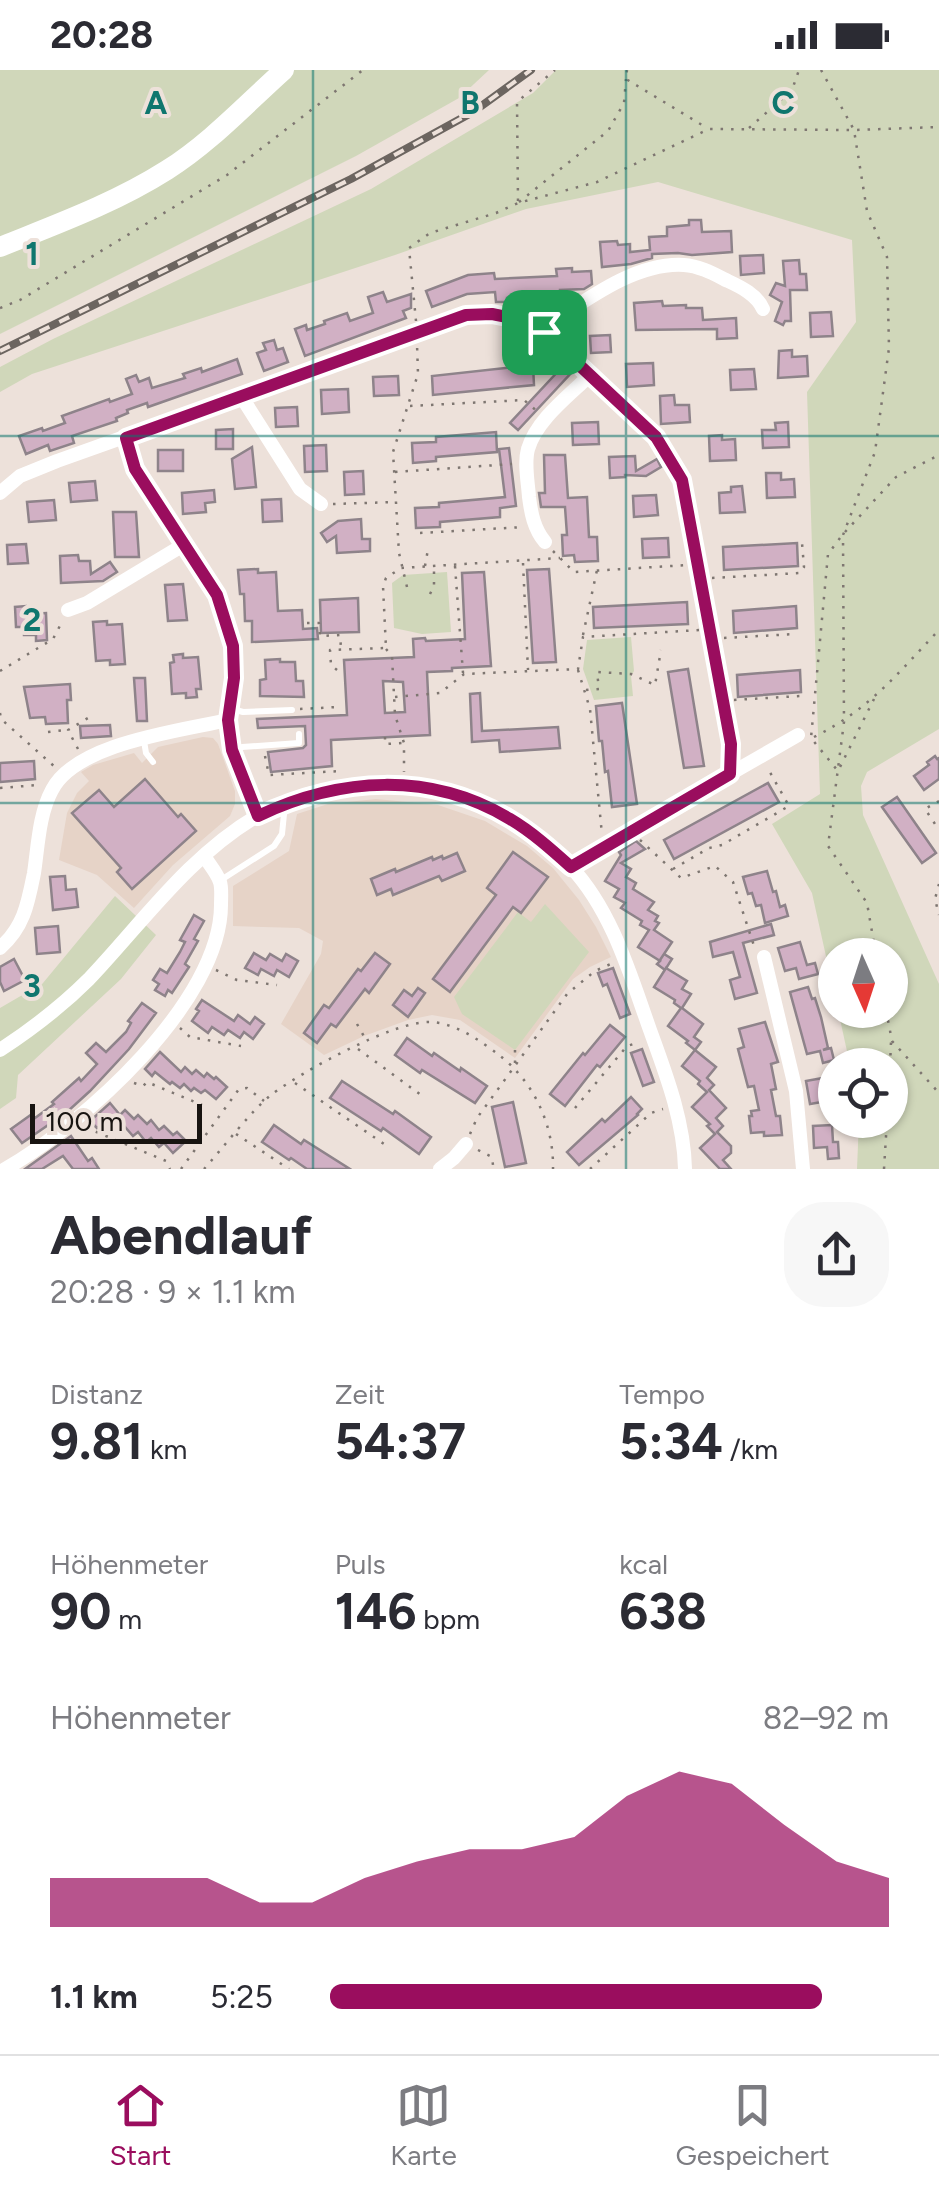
<!DOCTYPE html>
<html lang="de">
<meta charset="utf-8">
<style>
:root{--surface:#fff;--page:#f7f7f7;--text:#2b2b33;--muted:#7c7c81;--line:#e1e1e2;--accent:#9a0d5e}
body{margin:0;font-family:Figtree,sans-serif;background:var(--page);color:var(--text);height:100vh;display:flex;flex-direction:column;font-size:38px;white-space:nowrap}
*{box-sizing:border-box;margin:0}
p{font-size:32px;color:var(--muted)}
.icon{flex:none;width:55px;height:55px;fill:none;stroke:currentColor;stroke-width:2;stroke-linecap:round;stroke-linejoin:round}
.map{position:relative;height:1099px;overflow:hidden}
.sheet{display:flex;flex-direction:column;background:var(--surface);flex:1}
.sheet>*{flex:none}
.needle{width:65px;rotate:177deg}
.fabs{position:absolute;left:818px;top:868px;display:grid;gap:20px}
.fabs a{display:grid;place-items:center;width:90px;height:90px;border-radius:50%;background:var(--surface);box-shadow:0 2px 8px #0004;font-size:50px}
.scale{position:absolute;left:30px;bottom:25px;width:172px;box-sizing:border-box;padding-left:10px;border:5px solid #181411;border-top:0;font-size:28px;line-height:35px;white-space:nowrap;color:#181411;-webkit-text-stroke:8px #ede1da;paint-order:stroke}
.pin{position:absolute;display:grid;place-items:center;width:85px;height:85px;color:#fff;margin:-42px;border-radius:20px;box-shadow:0 5px 15px #0006}
.round{display:grid;place-items:center;flex:none;width:105px;height:105px;border-radius:40px;background:var(--page)}
.overview{display:flex;align-items:center;justify-content:space-between;height:170px;padding:0 50px}
h1{font-size:55px;font-weight:700;line-height:75px}
.metrics{display:grid;grid-template-columns:repeat(3,1fr);gap:15px;height:170px;padding:10px 50px}
.metrics div{display:grid;align-content:center}
.metrics b{font-size:50px;font-weight:700}
.metrics small{font-size:28px;font-weight:400}
.metrics p{font-size:28px}
.chart{height:280px;padding:20px 50px}
.chart p{display:flex;justify-content:space-between}
.chart svg{width:100%;height:180px;margin-top:10px;fill:var(--accent);opacity:.7}
ul{padding:0 50px;list-style:none;font-size:32px}
li{display:grid;grid-template-columns:160px 120px 1fr;align-items:center;height:75px}
li i{height:25px;border-radius:12px;background:var(--accent)}
.status{display:flex;justify-content:space-between;align-items:center;height:70px;padding:0 50px;background:var(--surface);direction:ltr}
.status svg{height:28px;fill:currentColor}
.menu{display:flex;justify-content:space-around;align-items:center;height:140px;border-top:2px solid var(--line);background:var(--surface);font-size:28px;color:var(--muted)}
.menu a{display:grid;justify-items:center;gap:5px}
.menu .active{color:var(--accent)}
.map>svg:first-child{display:block}
.built{fill:#e6d3c7}
.green{fill:#d0d7ba}
.building{fill:#d1b0c4;stroke:#8e838a;stroke-width:2.5;fill-rule:evenodd}
.lines{fill:none;stroke-linecap:round;stroke-linejoin:round}
.path{stroke:#7e7671;stroke-width:2.5;stroke-dasharray:2.5 8;stroke-linecap:butt}
.lane{stroke:#fff;stroke-width:6}
.street{stroke:#fff;stroke-width:14}
.secondary{stroke:#fff;stroke-width:20}
.rail-casing{stroke:#6c6560;stroke-width:8}
.rail{stroke:#ede1da;stroke-width:4;stroke-dasharray:11;stroke-linecap:butt}
.route-casing{stroke:#fff;stroke-width:20}
.route{stroke:#9a0d5e;stroke-width:12}
.grid{fill:none;stroke:#0f766e;stroke-width:2.5;stroke-opacity:0.55}
.grid-label{font-size:32px;text-anchor:middle;font-weight:bold;fill:#0f766e;stroke:#ede1da;stroke-width:8;stroke-linejoin:round;paint-order:stroke}
</style>
<div class="status"><b>20:28</b><svg viewBox="0 0 49 12"><path d="M0 12V9h3v3zM5 12V6h3v6zM10 12V3h3v9zM15 12V0h3v12zM26 1h20v11H26zM47 4h2v5h-2z"/></svg></div>
<div class="map">
<svg width="939" height="1099" viewBox="0 0 939 1099">
<rect width="100%" height="100%" fill="#ede1da"/>
<!-- built -->
<g class="built">
<polygon points="203,667 213,668 218,674 235,721 235,734 230,746 173,795 134,838 97,805 59,790 67,743 77,723 89,711 81,702 93,695 134,683 142,693 158,677"/>
<polygon points="376,729 438,735 485,751 527,776 553,798 579,830 596,857 611,887 590,897 573,909 515,988 460,950 432,945 408,950 364,966 324,985 281,954 321,884 323,871 299,858 233,856 233,816 289,781 297,744 328,734"/>
</g>
<!-- green -->
<g class="green">
<polygon points="0,0 489,0 459,28 356,86 0,264"/>
<polygon points="556,0 939,0 939,659 867,702 861,716 863,745 939,914 939,1099 857,1099 859,1050 890,1050 890,995 850,995 838,940 890,940 890,885 835,885 835,927 812,823 772,754 820,724 807,322 856,252 852,170 658,112 526,139 395,185 32,304 0,322 0,297 53,269 371,119 533,23"/>
<polygon points="447,502 451,562 422,564 394,558 392,513 403,505"/>
<polygon points="631,567 634,601 631,606 633,626 594,630 583,599 587,570"/>
<polygon points="115,826 156,865 121,909 18,1005 16,1028 0,1039 0,938 43,913"/>
<polygon points="545,834 589,882 515,980 462,944 454,927 518,842 531,852"/>
</g>
<!-- building -->
<g class="building">
<polygon points="689,150 701,150 702,162 731,161 732,182 692,185 678,183 652,184 652,188 631,194 602,197 600,172 617,171 618,175 630,174 630,182 650,180 649,167 667,166 667,157 689,155"/>
<polygon points="763,185 764,203 741,205 740,186"/>
<polygon points="799,190 800,204 806,204 807,220 790,220 791,251 785,251 783,255 775,251 782,232 770,225 776,213 785,216 783,191"/>
<polygon points="572,198 572,202 591,201 592,214 584,219 560,220 560,226 553,226 553,233 543,233 543,226 507,228 507,232 496,232 495,222 467,224 432,237 426,221 468,205 494,203 495,209 557,206 556,199"/>
<polygon points="383,222 387,232 411,224 411,238 403,241 406,248 305,286 295,259 306,255 307,260 325,254 324,251 347,243 350,251 373,243 368,227"/>
<polygon points="662,231 663,236 686,235 686,238 702,238 703,250 736,248 737,268 717,269 717,259 636,260 634,233"/>
<polygon points="831,242 833,266 811,267 810,243"/>
<polygon points="610,265 611,282 591,283 590,266"/>
<polygon points="274,270 277,280 283,278 288,292 264,301 257,283 266,280 263,273"/>
<polygon points="792,280 792,287 807,286 808,306 778,308 779,281"/>
<polygon points="237,289 242,304 148,337 147,333 127,340 128,343 116,348 117,351 72,366 74,373 50,381 48,375 26,384 19,366 42,358 43,361 65,353 62,346 109,329 110,332 132,324 126,309 136,305 139,312 149,308 152,318 185,308 183,304 201,298 202,302"/>
<polygon points="653,293 654,315 627,317 626,294"/>
<polygon points="533,295 534,315 433,325 432,306"/>
<polygon points="564,295 572,302 518,360 510,353"/>
<polygon points="754,299 756,319 731,320 730,300"/>
<polygon points="398,306 399,325 374,326 373,307"/>
<polygon points="348,319 349,342 322,344 321,320"/>
<polygon points="674,325 675,335 689,335 690,352 661,354 660,326"/>
<polygon points="297,337 298,356 276,357 275,338"/>
<polygon points="598,352 599,374 573,375 572,353"/>
<polygon points="788,352 789,377 763,378 762,360 776,360 775,353"/>
<polygon points="233,359 233,379 216,379 216,360"/>
<polygon points="496,362 497,382 436,387 436,391 413,393 412,373 436,372 436,367"/>
<polygon points="722,365 722,370 735,369 736,390 710,391 709,366"/>
<polygon points="326,375 327,401 305,402 304,376"/>
<polygon points="252,377 256,417 235,419 232,389"/>
<polygon points="509,378 516,436 500,438 500,447 440,452 440,457 416,458 415,438 439,437 439,433 505,427 499,379"/>
<rect x="158" y="380" width="25" height="21"/>
<polygon points="544,385 565,385 568,428 587,427 589,467 597,467 598,491 575,492 574,485 563,486 562,465 567,465 565,437 541,437 539,423 545,423"/>
<polygon points="635,386 636,401 657,389 661,397 646,406 625,405 625,407 610,408 609,387"/>
<polygon points="363,401 364,424 345,425 344,402"/>
<polygon points="766,403 781,403 781,410 794,409 795,427 767,428"/>
<polygon points="95,411 97,430 71,432 69,413"/>
<polygon points="742,416 745,442 720,443 719,423 731,422 731,417"/>
<polygon points="214,420 215,432 205,433 206,442 183,444 182,423"/>
<polygon points="656,425 658,445 634,447 633,426"/>
<polygon points="281,429 282,451 263,452 262,430"/>
<polygon points="54,430 56,450 29,452 27,432"/>
<polygon points="113,442 136,442 139,487 115,487"/>
<polygon points="361,449 362,469 370,469 370,481 337,483 336,466 327,472 321,463 338,451"/>
<polygon points="668,468 669,487 643,488 642,469"/>
<polygon points="797,473 798,496 724,500 723,477"/>
<polygon points="26,474 28,493 8,494 7,475"/>
<polygon points="78,485 79,491 90,491 91,504 110,492 117,502 103,511 61,513 60,486"/>
<polygon points="258,499 258,503 276,502 278,541 302,540 303,559 317,558 318,569 252,572 252,551 245,551 244,524 240,524 238,500"/>
<polygon points="549,499 556,592 533,593 527,500"/>
<path d="M 484,502 L 491,596 L 452,598 L 452,601 L 427,602 L 430,665 L 331,670 L 332,696 L 271,702 L 268,682 L 303,678 L 306,675 L 305,656 L 258,658 L 257,649 L 347,645 L 344,590 L 414,587 L 413,569 L 425,568 L 426,571 L 465,569 L 462,503 ZM 383,611 L 403,612 L 405,642 L 385,643 Z"/>
<polygon points="183,514 187,550 168,551 165,515"/>
<polygon points="358,528 359,562 321,563 320,530"/>
<polygon points="687,532 688,554 594,558 593,537"/>
<polygon points="26,536 27,544 46,543 47,570 36,571 36,565 24,565 24,557 16,557 15,537"/>
<polygon points="796,536 797,558 734,563 733,541"/>
<polygon points="107,551 107,555 122,554 125,594 110,595 110,590 96,591 93,552"/>
<polygon points="183,584 183,588 198,587 201,619 196,619 197,627 186,628 186,623 172,624 170,593 174,592 173,585"/>
<polygon points="280,589 280,592 295,592 296,611 303,611 304,627 260,626 260,610 266,609 265,590"/>
<polygon points="688,599 704,696 684,698 668,602"/>
<polygon points="800,600 801,622 738,627 737,605"/>
<polygon points="134,608 145,608 147,651 137,651"/>
<polygon points="70,614 71,630 67,630 68,653 46,654 45,647 30,648 24,617"/>
<polygon points="480,623 482,661 558,657 560,678 500,682 499,670 472,672 470,624"/>
<polygon points="622,633 637,734 612,737 608,701 605,702 602,671 599,671 596,636"/>
<polygon points="110,655 111,666 81,668 80,656"/>
<polygon points="935,686 937,689 939,688 939,709 924,720 914,706 929,695 927,692"/>
<polygon points="34,691 35,709 0,712 0,693"/>
<polygon points="145,709 178,747 181,744 196,761 132,819 117,802 121,798 72,743 99,720 114,737"/>
<polygon points="768,713 779,732 674,789 664,770"/>
<polygon points="897,727 936,783 922,793 882,737"/>
<polygon points="636,771 645,779 621,793 631,799 626,807 636,813 633,819 654,832 648,840 658,846 655,851 659,853 654,860 672,872 660,890 664,884 672,889 665,900 657,894 660,891 638,877 649,860 640,855 642,851 621,838 625,833 614,827 619,819 605,811 621,785 619,782"/>
<polygon points="513,782 548,807 521,843 513,837 450,922 433,909 496,825 487,818"/>
<polygon points="457,783 465,801 442,811 439,806 393,825 391,819 377,825 371,809 395,799 396,802 432,787 433,790 442,786 443,789"/>
<polygon points="767,801 773,822 776,821 780,837 785,835 788,846 765,853 761,835 756,836 752,823 748,824 743,807"/>
<polygon points="65,806 66,820 76,819 78,837 53,840 50,807"/>
<polygon points="194,845 204,851 194,869 198,871 185,894 189,897 172,923 168,920 165,926 155,920 159,914 153,910 160,899 167,903 180,882 185,872 180,870"/>
<polygon points="771,854 774,865 743,873 757,923 735,929 730,910 740,907 733,882 713,887 710,872"/>
<polygon points="58,856 60,882 37,884 35,858"/>
<polygon points="800,872 807,895 815,893 818,904 799,909 796,898 785,901 778,878"/>
<polygon points="254,883 266,890 270,884 282,891 286,884 298,891 289,907 277,900 274,906 261,899 258,905 245,898"/>
<polygon points="375,883 390,894 369,923 365,919 336,957 331,954 317,973 304,963 324,935 329,938 358,899 361,901"/>
<polygon points="14,889 25,910 4,921 0,912 0,897"/>
<polygon points="613,898 630,944 620,948 607,914 603,916 598,903"/>
<polygon points="666,898 687,911 682,919 691,924 682,938 703,954 694,967 701,972 695,980 686,973 688,971 668,956 681,938 674,933 675,930 654,917"/>
<polygon points="808,917 812,929 815,928 821,947 828,978 823,980 831,978 834,990 823,993 820,981 807,984 790,922"/>
<polygon points="418,918 425,923 408,947 393,935 404,920 412,926"/>
<polygon points="202,930 234,951 238,945 250,954 255,947 264,954 253,969 244,962 240,968 228,960 224,965 212,957 208,963 192,951 199,941 196,939"/>
<polygon points="142,933 156,943 129,979 90,1021 67,1042 22,1073 11,1059 32,1044 35,1048 54,1034 52,1032 79,1008 81,1011 97,994 86,983 96,973 106,982 126,962 131,953 128,951"/>
<polygon points="765,952 778,992 771,994 776,1019 771,1020 776,1046 780,1046 782,1065 764,1066 764,1062 751,1063 749,1046 752,1046 751,1041 759,1040 754,1016 748,1017 738,979 744,977 739,959"/>
<polygon points="610,955 625,967 600,997 597,995 565,1036 550,1024 583,983 585,985"/>
<polygon points="407,968 432,986 434,983 460,1001 461,998 487,1016 475,1033 422,1000 420,1003 395,985"/>
<polygon points="642,979 654,1012 643,1016 631,983"/>
<polygon points="695,980 716,997 707,1008 714,1015 709,1020 726,1038 716,1048 723,1056 717,1062 731,1076 731,1083 723,1090 731,1099 720,1099 700,1078 715,1064 707,1056 710,1054 692,1037 707,1022 698,1014 700,1011 682,996"/>
<polygon points="160,982 181,1002 185,997 192,1004 196,1000 204,1007 207,1003 214,1009 216,1007 227,1017 216,1029 205,1020 201,1023 194,1018 191,1021 184,1014 180,1018 172,1012 170,1014 155,1002 152,1006 145,999"/>
<polygon points="828,1007 833,1030 810,1034 806,1011"/>
<polygon points="342,1011 393,1044 395,1041 431,1067 419,1084 383,1058 381,1061 330,1028"/>
<polygon points="631,1027 642,1039 637,1044 638,1045 579,1095 567,1082 602,1049 605,1052"/>
<polygon points="513,1032 526,1093 505,1097 492,1037"/>
<polygon points="110,1033 120,1045 125,1040 134,1049 138,1045 147,1054 151,1050 159,1060 164,1056 173,1065 177,1062 186,1071 173,1083 164,1073 159,1077 151,1068 146,1072 138,1062 133,1066 125,1057 120,1061 109,1049 97,1058 90,1051"/>
<polygon points="274,1055 301,1074 304,1070 350,1099 307,1099 291,1088 289,1090 262,1072"/>
<polygon points="832,1055 833,1072 838,1072 839,1088 828,1089 827,1077 814,1078 813,1056"/>
<polygon points="71,1066 88,1091 92,1088 99,1099 73,1099 63,1086 42,1099 25,1099"/>
</g>
<g class="lines">
<!-- path -->
<g class="path">
<polyline points="627,0 626,9 707,58"/>
<polyline points="821,0 854,60 867,141 887,187 889,278 875,382 843,465 844,652 828,776 867,833 876,885"/>
<polyline points="749,58 792,20 799,0"/>
<polyline points="518,131 517,32 555,0"/>
<polyline points="519,132 608,61 624,33 626,9"/>
<polyline points="0,238 20,230 227,105 363,0"/>
<polyline points="416,251 409,178 430,163 496,143 518,133 597,112 709,59 854,60 939,57"/>
<polyline points="410,336 524,330 538,342"/>
<polyline points="395,402 512,394"/>
<polyline points="333,434 395,432"/>
<polyline points="845,462 896,407 939,385"/>
<polyline points="420,463 524,457"/>
<polyline points="840,468 828,484 811,668 838,701 874,629"/>
<polyline points="553,481 574,502 687,495"/>
<polyline points="523,493 528,600"/>
<polyline points="425,496 428,479"/>
<polyline points="455,496 463,603"/>
<polyline points="712,508 800,503 804,497 802,473"/>
<polyline points="407,517 399,483 393,382 418,304 417,274"/>
<polyline points="430,524 434,516 434,497"/>
<polyline points="307,553 319,553 320,566 340,565 341,578"/>
<polyline points="583,565 597,500"/>
<polyline points="724,568 796,564"/>
<polyline points="386,579 392,586 395,645 404,673 404,702"/>
<polyline points="337,600 331,595 330,580 386,578 383,516 386,508 401,498 560,488"/>
<polyline points="578,600 590,639 602,765"/>
<polyline points="0,601 53,569 63,550"/>
<polyline points="586,620 599,619 597,602 631,604 655,615 661,580"/>
<polyline points="395,627 440,623 464,604 578,599 583,567 699,560"/>
<polyline points="734,630 800,626"/>
<polyline points="300,639 338,637"/>
<polyline points="0,643 1,649 55,697"/>
<polyline points="48,662 66,660"/>
<polyline points="385,667 385,674 402,673"/>
<path d="M 814,667 C 870,639 897,604 939,560"/>
<polyline points="78,679 68,660 88,648"/>
<polyline points="265,686 269,705 341,701"/>
<polyline points="0,718 38,715"/>
<polyline points="939,731 925,739 939,760"/>
<polyline points="640,770 681,808 715,796 733,812 755,879"/>
<polyline points="673,799 709,778 722,775 789,736 767,697"/>
<polyline points="939,814 935,829 939,845"/>
<polyline points="216,900 237,910 277,915"/>
<polyline points="886,940 892,971 939,1023"/>
<polyline points="357,954 366,970"/>
<polyline points="180,958 190,967 241,976"/>
<polyline points="358,979 421,1025"/>
<polyline points="515,980 515,996"/>
<polyline points="890,996 891,972"/>
<polyline points="134,1013 143,1016 147,1012 202,1035"/>
<polyline points="295,1013 384,1074"/>
<polyline points="575,1038 627,976 640,972"/>
<polyline points="89,1054 94,1061 166,1091 170,1099"/>
<polyline points="236,1064 289,1099"/>
<polyline points="470,1064 477,1048 567,924 595,901 613,893"/>
<polyline points="478,1080 492,1087 493,1095"/>
<polyline points="181,1099 239,1019 247,1018 264,1031"/>
<path d="M 204,1099 C 223,1078 250,1042 271,1025 C 301,1002 395,950 431,952 C 455,953 481,971 499,985 C 534,1012 554,1055 553,1099"/>
<polyline points="590,1099 651,1043 663,1039"/>
<polyline points="884,1099 887,1050"/>
</g>
<!-- lane -->
<g class="lane">
<polyline points="229,638 243,642 292,640"/>
<polyline points="144,671 146,683 153,692"/>
<polyline points="233,680 242,677 299,673 299,664"/>
<polyline points="221,810 274,776 282,764 285,734"/>
</g>
<!-- street -->
<g class="street">
<path d="M 544,262 L 551,253 C 589,228 637,192 684,195 C 700,196 714,204 728,211 C 741,217 757,225 763,239"/>
<polyline points="241,326 300,419 321,434"/>
<polyline points="125,368 135,399 217,525 233,576 233,608 228,650 232,680 258,746"/>
<polyline points="0,423 20,406 57,391 466,245 492,244 521,250 544,262 656,367 669,386 682,411 731,674 730,704 571,797"/>
<path d="M 545,472 C 534,459 531,443 529,427 C 528,412 524,393 528,379 C 537,349 569,326 590,305"/>
<polyline points="68,540 87,533 185,474"/>
<polyline points="730,704 798,665"/>
<path d="M 0,878 C 24,857 28,833 34,803 C 38,776 39,744 52,720 C 76,673 180,661 228,650"/>
<polyline points="764,887 796,1021 803,1099"/>
<path d="M 0,980 C 32,959 62,936 89,909 C 142,853 189,786 257,746 C 318,710 397,706 463,727 C 490,736 513,752 536,768 C 547,777 561,786 571,797 C 612,841 630,904 650,960 C 666,1004 684,1051 685,1099"/>
<path d="M 5,1099 C 83,1055 221,931 221,835 C 221,828 222,818 220,812 C 217,803 209,794 204,786"/>
<polyline points="440,1099 454,1088 466,1074"/>
</g>
<!-- secondary -->
<path class="secondary" d="M 0,177 C 57,154 115,133 167,100 C 210,73 246,34 284,0"/>
<defs>
<polyline id="rail" points="0,281 351,109 473,42 531,0"/>
</defs>
<!-- rail casing -->
<use href="#rail" class="rail-casing"/>
<!-- rail -->
<use href="#rail" class="rail"/>
</g>
<g class="lines">
<defs>
<path id="route" d="M 492,244 L 522,250 L 544,262 L 656,367 L 682,410 L 731,674 L 730,704 L 571,797 C 552,780 532,762 510,749 C 430,701 340,707 258,746 L 232,680 L 228,650 L 234,608 L 233,576 L 217,525 L 135,399 L 126,368 L 466,245 Z"/>
</defs>
<!-- route casing -->
<use href="#route" class="route-casing"/>
<!-- route -->
<use href="#route" class="route"/>
</g>
<!-- grid -->
<path class="grid" d="M 313,0 L 313,1099M 626,0 L 626,1099M 0,366 L 939,366M 0,733 L 939,733"/>
<g class="grid-label">
<text x="156" y="44">A</text>
<text x="470" y="44">B</text>
<text x="783" y="44">C</text>
<text x="32" y="195">1</text>
<text x="32" y="561">2</text>
<text x="32" y="927">3</text>
</g>
</svg>
<div class="fabs">
<a><svg class="needle" viewBox="-14 -14 28 28"><path d="M0-13l5 13h-10z" fill="#e53935"/><path d="M0 13l5-13h-10z" fill="#7c7c81"/></svg></a>
<a><svg class="icon" aria-label="locate" viewBox="0 0 24 24"><circle cx="12" cy="12" r="6"/><path d="M12 2v4M12 18v4M2 12h4M18 12h4"/></svg></a>
</div>
<div class="scale">100 m</div>
<div class="pin" style="left:544px;top:262px;background:#1e9e55"><svg class="icon" aria-label="arrive" viewBox="0 0 24 24"><path d="M6 21V4h12l-3 4 3 4H6"/></svg></div>
</div>
<section class="sheet">
<div class="overview"><div><h1>Abendlauf</h1><p>20:28 · 9 × 1.1 km</p></div><a class="round"><svg class="icon" aria-label="share" viewBox="0 0 24 24"><path d="M12 15V3M7 8l5-5 5 5M5 13v7h14v-7"/></svg></a></div>
<div class="metrics">
<div><p>Distanz</p><b>9.81<small> km</small></b></div>
<div><p>Zeit</p><b>54:37</b></div>
<div><p>Tempo</p><b>5:34<small> /km</small></b></div>
</div>
<div class="metrics">
<div><p>Höhenmeter</p><b>90<small> m</small></b></div>
<div><p>Puls</p><b>146<small> bpm</small></b></div>
<div><p>kcal</p><b>638</b></div>
</div>
<div class="chart"><p><span>Höhenmeter</span>82–92 m</p>
<svg viewBox="0 0 160 44" preserveAspectRatio="none"><path d="M0 44V32L10 32L20 32L30 32L40 38L50 38L60 32L70 28L80 25L90 25L100 22L110 12L120 6L130 9L140 19L150 28L160 32V44z"/></svg>
</div>
<ul>
<li><b>1.1 km</b>5:25<i style="width:88%"></i></li>
</ul>
</section>
<nav class="menu">
<a class="active"><svg class="icon" aria-label="home" viewBox="0 0 24 24"><path d="M3 11l9-7 9 7M6 9v11h12V9"/></svg>Start</a>
<a><svg class="icon" aria-label="map" viewBox="0 0 24 24"><path d="M3 6l6-2 6 2 6-2v14l-6 2-6-2-6 2zM9 4v14M15 6v14"/></svg>Karte</a>
<a><svg class="icon" aria-label="saved" viewBox="0 0 24 24"><path d="M7 4h10v16l-5-4-5 4z"/></svg>Gespeichert</a>
</nav>
